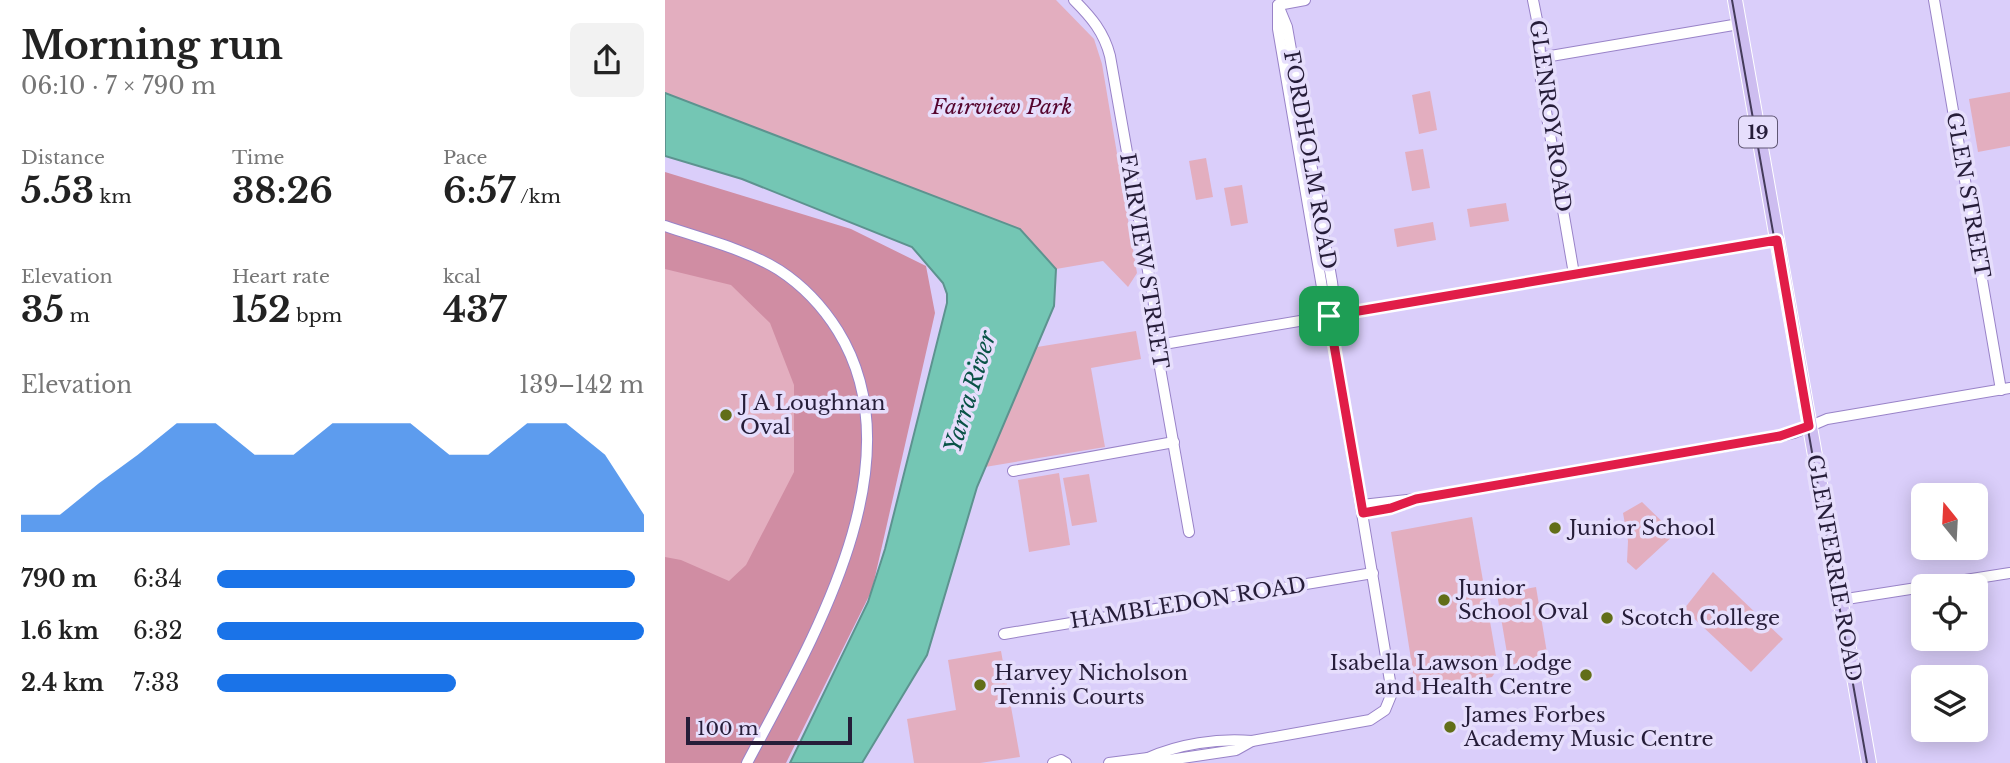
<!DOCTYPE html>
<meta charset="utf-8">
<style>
:root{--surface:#fff;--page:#f2f2f2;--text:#222;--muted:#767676;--accent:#1a73e8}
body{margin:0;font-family:"Libre Baskerville",serif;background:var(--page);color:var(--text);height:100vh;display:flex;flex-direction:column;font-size:26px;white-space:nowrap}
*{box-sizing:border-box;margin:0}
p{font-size:23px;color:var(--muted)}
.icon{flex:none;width:38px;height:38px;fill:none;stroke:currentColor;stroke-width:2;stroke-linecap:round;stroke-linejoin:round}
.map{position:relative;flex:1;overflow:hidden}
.sheet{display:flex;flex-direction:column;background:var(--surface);width:665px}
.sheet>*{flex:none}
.needle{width:46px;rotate:342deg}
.tools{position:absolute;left:1246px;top:483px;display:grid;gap:14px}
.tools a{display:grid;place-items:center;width:77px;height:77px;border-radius:10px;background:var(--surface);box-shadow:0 4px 18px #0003;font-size:35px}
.scale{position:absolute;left:21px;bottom:18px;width:166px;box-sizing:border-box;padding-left:7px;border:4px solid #261d39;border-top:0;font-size:19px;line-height:24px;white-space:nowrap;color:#261d39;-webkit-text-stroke:5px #e6defc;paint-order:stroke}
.pin{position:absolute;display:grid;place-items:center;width:60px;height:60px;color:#fff;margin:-30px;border-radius:14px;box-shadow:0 4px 10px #0006}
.round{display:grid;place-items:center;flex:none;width:74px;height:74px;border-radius:10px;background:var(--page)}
.overview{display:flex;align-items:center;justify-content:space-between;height:119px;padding:0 21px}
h1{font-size:38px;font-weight:700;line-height:52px}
.figures{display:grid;grid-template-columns:repeat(3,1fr);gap:10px;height:119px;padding:7px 21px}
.figures div{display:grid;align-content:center}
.figures b{font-size:35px;font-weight:700}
.figures small{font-size:19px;font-weight:400}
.figures p{font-size:19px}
.chart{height:196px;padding:14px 21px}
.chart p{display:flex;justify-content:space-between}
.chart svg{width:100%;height:126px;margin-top:7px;fill:var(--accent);opacity:.7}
ul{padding:0 21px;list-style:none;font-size:23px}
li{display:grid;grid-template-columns:112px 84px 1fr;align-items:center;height:52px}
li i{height:18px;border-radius:9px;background:var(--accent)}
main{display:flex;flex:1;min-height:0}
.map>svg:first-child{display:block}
.green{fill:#e3aebf}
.forest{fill:#d08da3}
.water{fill:#74c6b4;stroke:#5d938f;stroke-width:2}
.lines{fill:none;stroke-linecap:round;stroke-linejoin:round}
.minor-casing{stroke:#9983c8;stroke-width:12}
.major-casing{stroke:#fff;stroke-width:16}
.minor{stroke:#fff;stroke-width:10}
.major{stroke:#cdbdf0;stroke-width:14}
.tram{stroke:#443b5a;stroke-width:2}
.route-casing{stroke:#fff;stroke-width:14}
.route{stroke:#e11d48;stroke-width:9}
.poi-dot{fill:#626e18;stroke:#e6defc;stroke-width:2.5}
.labels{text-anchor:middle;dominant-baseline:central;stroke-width:7;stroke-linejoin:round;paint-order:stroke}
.shield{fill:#e6defc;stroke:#605774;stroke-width:2}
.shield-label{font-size:19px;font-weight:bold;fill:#261d39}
.park-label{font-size:21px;font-style:italic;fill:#56052e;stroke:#e6defc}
.street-label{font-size:21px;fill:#261d39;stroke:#e6defc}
.poi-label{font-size:21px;fill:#261d39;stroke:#e6defc;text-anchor:start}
.water-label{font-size:23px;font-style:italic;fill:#095246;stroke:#e6defc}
</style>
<main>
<section class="sheet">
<div class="overview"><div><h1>Morning run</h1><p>06:10 · 7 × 790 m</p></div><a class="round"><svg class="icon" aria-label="share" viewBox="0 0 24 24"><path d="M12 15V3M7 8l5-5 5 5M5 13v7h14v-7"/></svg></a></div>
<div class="figures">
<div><p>Distance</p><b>5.53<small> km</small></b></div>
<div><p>Time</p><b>38:26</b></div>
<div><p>Pace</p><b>6:57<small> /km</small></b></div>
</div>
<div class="figures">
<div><p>Elevation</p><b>35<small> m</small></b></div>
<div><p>Heart rate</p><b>152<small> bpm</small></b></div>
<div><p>kcal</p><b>437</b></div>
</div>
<div class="chart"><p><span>Elevation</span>139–142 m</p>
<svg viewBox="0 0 160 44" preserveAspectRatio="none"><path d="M0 44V38L10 38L20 27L30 17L40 6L50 6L60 17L70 17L80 6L90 6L100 6L110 17L120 17L130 6L140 6L150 17L160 38V44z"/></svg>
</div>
<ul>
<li><b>790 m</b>6:34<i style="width:98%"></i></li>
<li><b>1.6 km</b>6:32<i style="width:100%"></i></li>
<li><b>2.4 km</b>7:33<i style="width:56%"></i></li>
</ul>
</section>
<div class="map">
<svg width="1345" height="763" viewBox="0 0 1345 763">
<rect width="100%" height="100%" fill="#dacefa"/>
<!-- green -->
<g class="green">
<polygon points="0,0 391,0 429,39 437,64 472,273 463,287 438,261 391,269 355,229 0,93"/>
<polygon points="765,91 772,130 754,134 747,95"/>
<polygon points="1345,92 1345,146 1313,152 1304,99"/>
<polygon points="758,149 765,188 747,191 740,152"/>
<polygon points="541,158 548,197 531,200 524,161"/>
<polygon points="577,185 583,223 566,226 559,188"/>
<polygon points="841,203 844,221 805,227 802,209"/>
<polygon points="768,222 771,240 732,247 729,229"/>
<polygon points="0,234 181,370 0,763"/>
<polygon points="471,331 476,359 426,368 440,447 320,467 372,347"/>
<polygon points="394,473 405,545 364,552 353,480"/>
<polygon points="424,474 432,522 407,526 398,478"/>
<polygon points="977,502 1010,534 971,570 962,562 963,541 958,513"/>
<polygon points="807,517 833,668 827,677 751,691 726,532"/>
<polygon points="1048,572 1118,639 1086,672 1019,609"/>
<polygon points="871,587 883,659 844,665 832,594"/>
<polygon points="336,651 355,757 315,763 249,763 242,719 291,710 283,660"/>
</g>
<!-- forest -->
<polygon class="forest" points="0,172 186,229 261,266 270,313 207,590 121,763 0,763 0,557 16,560 64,581 81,565 129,472 129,385 105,323 66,285 0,269"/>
<!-- water -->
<polygon class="water" points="0,93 355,229 391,269 389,306 312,487 262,655 197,763 125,763 203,602 220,549 282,303 282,294 278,283 247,247 77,179 0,156"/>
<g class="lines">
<defs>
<g id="minor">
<path d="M 409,0 C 426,17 439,32 445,56 L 491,316 L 494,362 L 524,532"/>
<polyline points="868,0 874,30 876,82 909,274"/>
<polyline points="1269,0 1336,390"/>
<polyline points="613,5 640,0"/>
<polyline points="615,10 622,27 667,282 669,298 664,316"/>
<polyline points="874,58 1074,24"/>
<path d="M 0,226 C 38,239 80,249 114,270 C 137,285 158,307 173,331 C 255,463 145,644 82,763"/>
<polyline points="493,345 1112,240"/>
<polyline points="348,471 509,442"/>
<polyline points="697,505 751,499 1112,437 1129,433 1162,419 1345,388"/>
<polyline points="698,513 739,504"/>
<polyline points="1262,586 1345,573"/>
<polyline points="1175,600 1258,587"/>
<polyline points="339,634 708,573"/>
<path d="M 483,758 C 514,744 553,738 587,741 L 705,720 L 720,710 L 727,693 L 666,327 L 659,299 L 613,29 L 613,5"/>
<polyline points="388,763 396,760 401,763"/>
<polyline points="444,763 483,758 504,760 571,750 587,741"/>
</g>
<polyline id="major" points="1070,0 1204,763"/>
</defs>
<!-- minor casing -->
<use href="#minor" class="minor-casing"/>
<!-- major casing -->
<use href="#major" class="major-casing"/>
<!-- minor -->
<use href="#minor" class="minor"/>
<!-- major -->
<use href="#major" class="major"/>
<!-- tram -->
<polyline class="tram" points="1067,0 1202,763"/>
</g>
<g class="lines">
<defs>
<polygon id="route" points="1112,240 1144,426 1115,436 751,499 726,508 698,513 664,316"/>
</defs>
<!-- route casing -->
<use href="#route" class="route-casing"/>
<!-- route -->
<use href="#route" class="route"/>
</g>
<!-- markers -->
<g class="poi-dot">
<circle cx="61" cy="415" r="7"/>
<circle cx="890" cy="528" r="7"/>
<circle cx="779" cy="600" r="7"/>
<circle cx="942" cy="618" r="7"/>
<circle cx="921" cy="675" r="7"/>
<circle cx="315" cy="685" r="7"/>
<circle cx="785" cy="727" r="7"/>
</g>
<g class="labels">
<!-- shield labels -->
<rect class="shield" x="1074" y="116.5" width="38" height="31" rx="5"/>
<g class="shield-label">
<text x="1093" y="132">19</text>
</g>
<!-- park labels -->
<g class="park-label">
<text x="337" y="107">Fairview Park</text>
</g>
<!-- street labels -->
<g class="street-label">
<text transform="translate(885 116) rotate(82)">GLENROY ROAD</text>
<text transform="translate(645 160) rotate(80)">FORDHOLM ROAD</text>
<text transform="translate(1303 195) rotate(80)">GLEN STREET</text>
<text transform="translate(479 261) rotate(81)">FAIRVIEW STREET</text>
<text transform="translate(1169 568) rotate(80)">GLENFERRIE ROAD</text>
<text transform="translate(523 603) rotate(-9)">HAMBLEDON ROAD</text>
</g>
<!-- poi labels -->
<g class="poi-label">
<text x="75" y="403">J A Loughnan<tspan x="75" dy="24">Oval</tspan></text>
<text x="904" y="528">Junior School</text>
<text x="793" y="588">Junior<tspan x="793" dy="24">School Oval</tspan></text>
<text x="956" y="618">Scotch College</text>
<text x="907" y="663" text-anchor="end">Isabella Lawson Lodge<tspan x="907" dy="24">and Health Centre</tspan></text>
<text x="329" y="673">Harvey Nicholson<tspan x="329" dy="24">Tennis Courts</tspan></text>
<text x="799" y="715">James Forbes<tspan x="799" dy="24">Academy Music Centre</tspan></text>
</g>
<!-- water labels -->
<g class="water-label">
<text transform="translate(305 392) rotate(-73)">Yarra River</text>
</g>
</g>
</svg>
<div class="tools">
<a><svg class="needle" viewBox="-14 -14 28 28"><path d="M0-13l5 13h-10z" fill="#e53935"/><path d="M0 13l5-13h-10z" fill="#767676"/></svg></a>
<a><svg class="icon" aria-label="locate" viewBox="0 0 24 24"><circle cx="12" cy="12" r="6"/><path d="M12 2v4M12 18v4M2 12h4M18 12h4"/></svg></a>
<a><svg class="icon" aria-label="layers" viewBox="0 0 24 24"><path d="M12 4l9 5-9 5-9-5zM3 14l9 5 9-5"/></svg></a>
</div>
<div class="scale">100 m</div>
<div class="pin" style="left:664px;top:316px;background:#1e9e55"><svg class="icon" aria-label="arrive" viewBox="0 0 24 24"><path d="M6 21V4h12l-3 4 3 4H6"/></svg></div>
</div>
</main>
